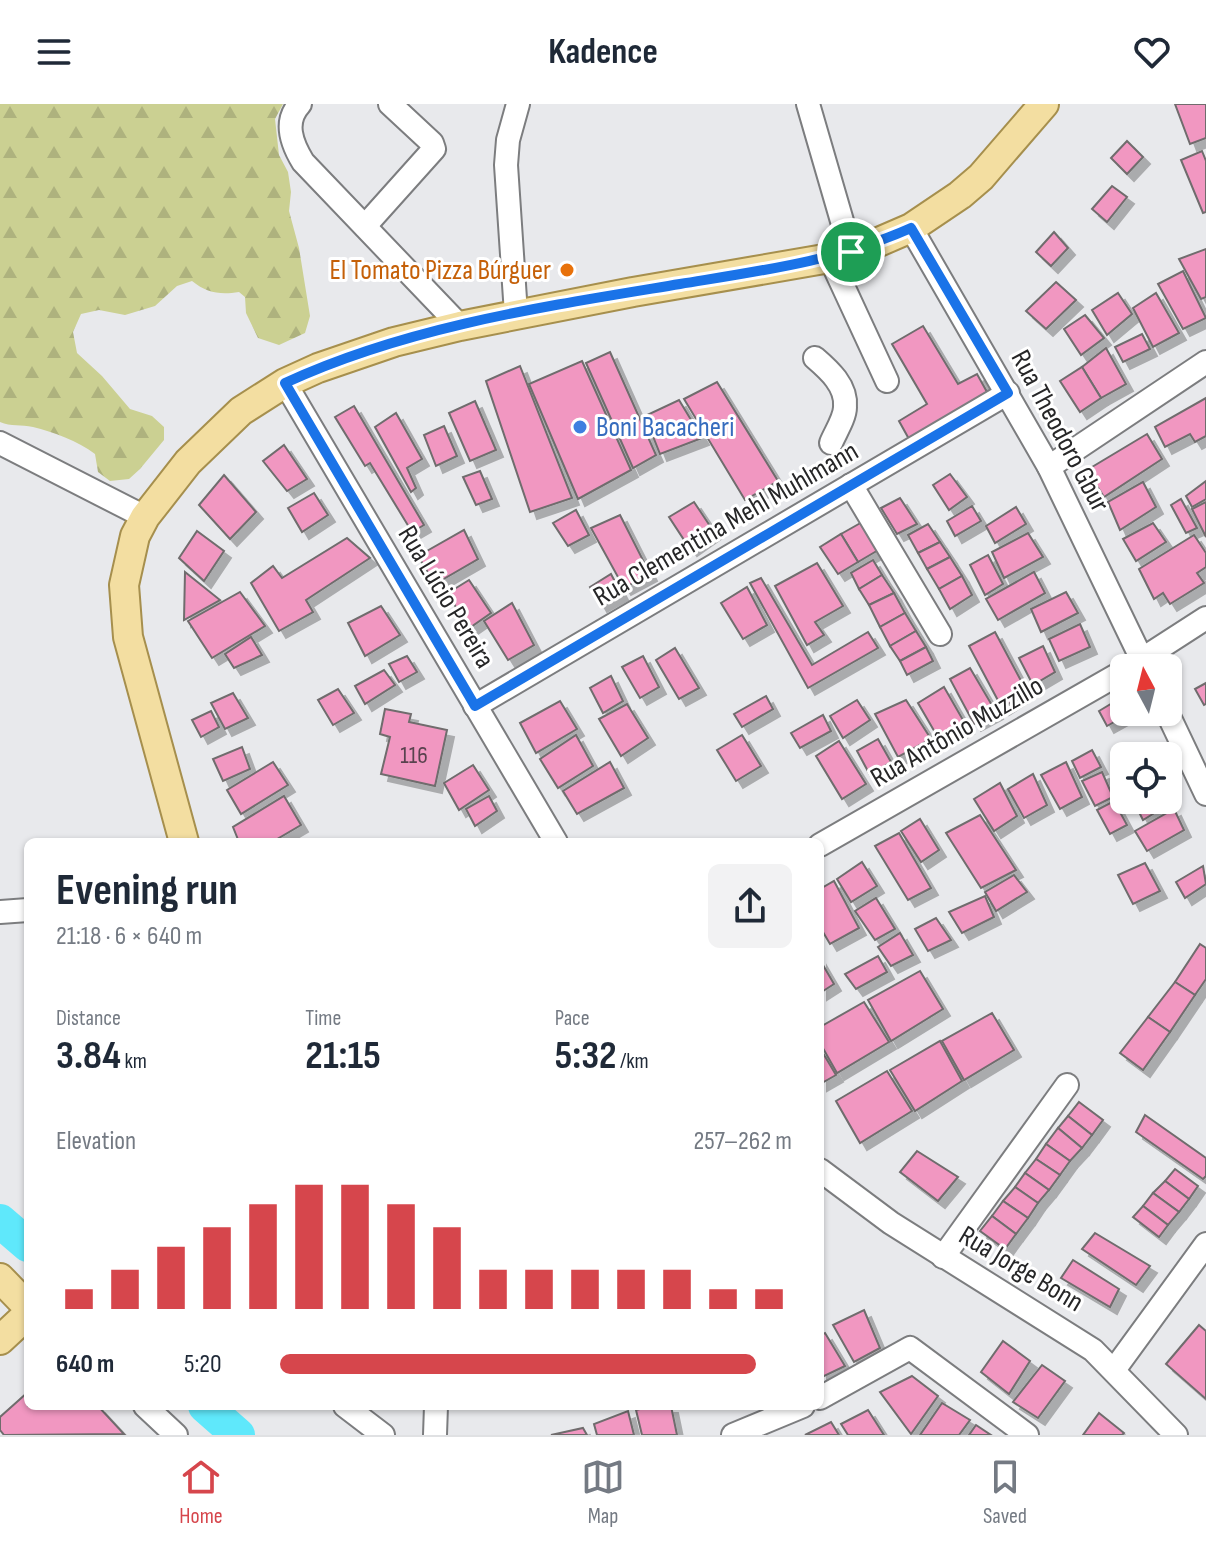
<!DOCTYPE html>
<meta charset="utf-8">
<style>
:root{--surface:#fff;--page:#f2f2f3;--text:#1f2937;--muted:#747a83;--line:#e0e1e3;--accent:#d6464c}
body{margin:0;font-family:"Sofia Sans Condensed",sans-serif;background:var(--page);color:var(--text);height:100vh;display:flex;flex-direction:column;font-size:30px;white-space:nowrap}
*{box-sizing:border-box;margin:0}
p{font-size:26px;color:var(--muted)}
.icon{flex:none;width:44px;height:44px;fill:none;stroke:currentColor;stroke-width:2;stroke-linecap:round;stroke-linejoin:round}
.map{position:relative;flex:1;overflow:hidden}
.details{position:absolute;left:24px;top:734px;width:800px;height:572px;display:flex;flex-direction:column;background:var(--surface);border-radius:12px;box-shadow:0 2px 6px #0004}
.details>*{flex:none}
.needle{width:52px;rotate:353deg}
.tools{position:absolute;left:1110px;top:550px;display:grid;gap:16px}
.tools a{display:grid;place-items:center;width:72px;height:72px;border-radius:12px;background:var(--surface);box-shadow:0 2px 6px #0004;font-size:40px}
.pin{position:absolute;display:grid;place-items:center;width:68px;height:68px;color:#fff;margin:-34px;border:4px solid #fff;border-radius:50%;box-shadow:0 2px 8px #0007}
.round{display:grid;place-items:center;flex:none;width:84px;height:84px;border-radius:12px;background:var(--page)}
.head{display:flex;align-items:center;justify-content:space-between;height:136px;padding:0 32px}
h1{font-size:44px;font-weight:700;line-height:60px}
.metrics{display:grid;grid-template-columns:repeat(3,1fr);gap:12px;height:136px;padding:8px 32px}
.metrics div{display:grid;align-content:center}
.metrics b{font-size:40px;font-weight:700}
.metrics small{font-size:22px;font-weight:400}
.metrics p{font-size:22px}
.chart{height:224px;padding:16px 32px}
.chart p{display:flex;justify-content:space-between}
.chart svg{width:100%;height:144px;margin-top:8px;stroke:var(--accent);stroke-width:6}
ul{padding:0 32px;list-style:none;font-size:26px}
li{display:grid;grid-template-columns:128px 96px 1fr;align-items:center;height:60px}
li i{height:20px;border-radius:10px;background:var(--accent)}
header{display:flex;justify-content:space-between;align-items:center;height:104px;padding:0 32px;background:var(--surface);font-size:36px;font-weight:700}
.tab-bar{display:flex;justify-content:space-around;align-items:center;height:112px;border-top:2px solid var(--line);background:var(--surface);font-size:22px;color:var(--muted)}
.tab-bar a{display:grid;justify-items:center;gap:4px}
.tab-bar .on{color:var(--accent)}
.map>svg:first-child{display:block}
.forest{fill:url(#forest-firs)}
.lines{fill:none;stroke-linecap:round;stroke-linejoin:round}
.river{stroke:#5fe8fb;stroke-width:34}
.building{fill:#f197c1;stroke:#6f6c6d;stroke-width:2;filter:url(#shadow)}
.minor-casing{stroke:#7c7d7f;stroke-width:26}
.major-casing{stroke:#a68f4d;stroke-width:32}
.minor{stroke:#fff;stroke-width:22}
.major{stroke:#f3dea1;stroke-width:28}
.route-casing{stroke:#fff;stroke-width:16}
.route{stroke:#1a73e8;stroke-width:10}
.food-dot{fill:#e8710a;stroke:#fff;stroke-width:3}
.shop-dot{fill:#3f7fe0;stroke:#fff;stroke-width:3}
.labels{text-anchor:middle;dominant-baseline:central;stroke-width:6;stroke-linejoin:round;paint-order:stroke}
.number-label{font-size:24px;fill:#59424e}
.food-label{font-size:28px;fill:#c56008;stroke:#fff;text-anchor:end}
.shop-label{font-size:28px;fill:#366cbe;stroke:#fff;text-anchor:start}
.street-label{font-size:28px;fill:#262627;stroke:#fff}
</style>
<header><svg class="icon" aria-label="menu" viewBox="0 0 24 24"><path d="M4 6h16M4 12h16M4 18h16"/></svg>Kadence<svg class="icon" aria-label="heart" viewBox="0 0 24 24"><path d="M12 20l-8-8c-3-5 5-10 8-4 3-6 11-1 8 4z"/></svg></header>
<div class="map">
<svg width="1206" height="1331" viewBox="0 0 1206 1331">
<defs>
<pattern id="forest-firs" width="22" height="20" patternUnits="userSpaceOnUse" patternTransform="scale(2)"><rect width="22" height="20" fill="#cbd092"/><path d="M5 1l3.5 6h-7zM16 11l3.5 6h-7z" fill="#aeb27e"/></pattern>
<filter id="shadow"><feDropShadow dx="7" dy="7" stdDeviation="0" flood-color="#0004"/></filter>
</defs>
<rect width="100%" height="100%" fill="#e8e9ec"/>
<!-- forest -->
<path class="forest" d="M 0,0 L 283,0 L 275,15 L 279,51 L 288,68 L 291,88 L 289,107 L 299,144 L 310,212 L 305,229 L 279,241 L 258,234 L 246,209 L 245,193 L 239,188 C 220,191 207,189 192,177 L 177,182 L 155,202 L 125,211 L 99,206 L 81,210 L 73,228 L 77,249 L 102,272 L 130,305 L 152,312 L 164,323 L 164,336 L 140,365 L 129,375 L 110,377 L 98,368 L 95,350 C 78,337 53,328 33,323 C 21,320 11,323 0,318 Z"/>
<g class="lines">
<!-- river -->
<g class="river">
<polyline points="0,1117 28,1141"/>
<polyline points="205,1302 238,1331"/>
</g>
</g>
<!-- building -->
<g class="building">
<polygon points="1175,0 1206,0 1206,34 1190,40"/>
<polygon points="1127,37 1143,53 1127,70 1111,54"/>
<polygon points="1202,47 1206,57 1206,108 1203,109 1181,56"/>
<polygon points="1112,82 1127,93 1107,118 1092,105"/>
<polygon points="1054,128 1068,144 1051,162 1036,148"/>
<polygon points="1206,145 1206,193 1201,195 1179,155"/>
<polygon points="1183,167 1206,214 1183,225 1158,180"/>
<polygon points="1056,178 1076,196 1046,225 1026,207"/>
<polygon points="1118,189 1132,210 1107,231 1092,206"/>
<polygon points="1156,189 1179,229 1153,243 1133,204"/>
<polygon points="1085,211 1104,234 1081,251 1064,225"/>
<polygon points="923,222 958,280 977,270 987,288 909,335 899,317 927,300 892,240"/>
<polygon points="1142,230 1150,245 1123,258 1115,243"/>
<polygon points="1106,244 1126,280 1101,294 1082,263"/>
<polygon points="610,248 656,351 633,364 586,259"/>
<polygon points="582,257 631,366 578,395 529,280"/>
<polygon points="520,262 572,394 530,408 486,277"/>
<polygon points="1082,263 1101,294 1080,308 1060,277"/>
<polygon points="717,278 778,377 745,396 684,295"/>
<polygon points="1206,294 1206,332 1195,338 1190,330 1165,343 1155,323"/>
<polygon points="679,296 702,334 660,350 645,312"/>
<polygon points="475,297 496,346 470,357 449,309"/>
<polygon points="354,302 424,421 412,428 370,359 365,362 335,313"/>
<polygon points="396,309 422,355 407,364 416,384 411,388 375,323"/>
<polygon points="444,322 457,352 436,362 424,331"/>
<polygon points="1147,330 1162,355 1104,393 1087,366"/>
<polygon points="284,341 307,375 287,387 263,357"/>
<polygon points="480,367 492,395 476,401 463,373"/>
<polygon points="950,370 967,393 949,406 933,381"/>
<polygon points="224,371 256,408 230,435 199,401"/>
<polygon points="1206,377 1206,395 1192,403 1186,392"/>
<polygon points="1143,378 1156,403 1120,426 1108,398"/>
<polygon points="314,389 328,411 302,428 288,404"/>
<polygon points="900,394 917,420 897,430 881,404"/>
<polygon points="1181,395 1197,424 1186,429 1171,401"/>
<polygon points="694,398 714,428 690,445 669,413"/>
<polygon points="1206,398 1206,433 1192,405"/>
<polygon points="972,402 981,417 955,432 947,417"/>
<polygon points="1016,403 1026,420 995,439 986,422"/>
<polygon points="576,406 589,431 568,442 553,419"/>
<polygon points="620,411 650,470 624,484 591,424"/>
<polygon points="864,417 880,445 858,458 841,430"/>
<polygon points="1153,419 1166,438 1136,457 1123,435"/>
<polygon points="928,420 940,438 918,449 908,431"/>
<polygon points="464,426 478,455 435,480 418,452"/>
<polygon points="197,427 224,447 204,477 179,454"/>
<polygon points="1028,429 1043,453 1004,474 992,448"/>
<polygon points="841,430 858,458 838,470 820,443"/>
<polygon points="1194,431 1206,449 1206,463 1197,469 1204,479 1170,500 1163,489 1154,495 1139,465"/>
<polygon points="347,434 370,454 306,496 313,508 279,527 251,479 273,462 282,474"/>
<polygon points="940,438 950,453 927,465 918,449"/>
<polygon points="988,451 1003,480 985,491 970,461"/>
<polygon points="950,453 962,472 939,485 927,465"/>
<polygon points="873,456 882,471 859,485 851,469"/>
<polygon points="817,459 843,502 815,518 824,531 807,541 775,482"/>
<polygon points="185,468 220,496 184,516"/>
<polygon points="1034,468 1045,489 998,516 986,495"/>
<polygon points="611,470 621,489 600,501 590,483"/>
<polygon points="882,471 894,489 869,501 859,485"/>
<polygon points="962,472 972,491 950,505 939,485"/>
<polygon points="761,474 812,561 868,528 878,544 808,584 750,479"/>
<polygon points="469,476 491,509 468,525 448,489"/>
<polygon points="747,483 767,521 743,535 721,499"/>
<polygon points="240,488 265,522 212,554 188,517"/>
<polygon points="1066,488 1078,509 1041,528 1031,505"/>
<polygon points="894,489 905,509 880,523 869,501"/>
<polygon points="512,499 534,541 508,556 484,517"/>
<polygon points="381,502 400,531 365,552 348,519"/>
<polygon points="905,509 916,527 890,542 880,523"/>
<polygon points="1080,520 1090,543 1059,557 1049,535"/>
<polygon points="916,527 926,543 900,557 890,542"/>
<polygon points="995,528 1027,588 1002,604 969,542"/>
<polygon points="251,533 262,551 234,564 225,550"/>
<polygon points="1043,542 1055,568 1033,581 1019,554"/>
<polygon points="926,543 933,557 907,571 900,557"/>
<polygon points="675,544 699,584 679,595 656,556"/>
<polygon points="407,552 417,568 399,578 389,560"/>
<polygon points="643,552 659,583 640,594 622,563"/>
<polygon points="970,564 996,608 974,620 950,575"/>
<polygon points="384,566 395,581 365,600 355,582"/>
<polygon points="611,572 623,597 603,609 590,584"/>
<polygon points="1206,579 1206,600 1204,601 1195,585"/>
<polygon points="944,583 967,623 940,637 918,599"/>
<polygon points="338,585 354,609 333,621 318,596"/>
<polygon points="233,589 248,614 225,625 211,599"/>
<polygon points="766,592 773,605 742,623 734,610"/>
<polygon points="1124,592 1124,608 1132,608 1107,622 1099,607"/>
<polygon points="857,596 870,616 843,634 830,612"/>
<polygon points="906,596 931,635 898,653 875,610"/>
<polygon points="560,597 577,625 536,649 520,619"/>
<polygon points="627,600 648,634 621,652 599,615"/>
<polygon points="385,605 411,610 409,618 447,626 435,682 381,670 390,633 380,630"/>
<polygon points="211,607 219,623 201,633 192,616"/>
<polygon points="823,611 831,627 800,644 791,629"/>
<polygon points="576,631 593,662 558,684 540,655"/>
<polygon points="742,631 761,662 736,677 717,646"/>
<polygon points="878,635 891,658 870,671 857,647"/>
<polygon points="839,637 866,680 842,695 816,652"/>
<polygon points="242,643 250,665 223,677 213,655"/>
<polygon points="1092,646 1101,663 1080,674 1072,657"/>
<polygon points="273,658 288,681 241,710 227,686"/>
<polygon points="610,658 624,684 577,710 563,687"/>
<polygon points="1066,658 1082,693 1060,705 1041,671"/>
<polygon points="473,661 489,686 459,706 444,679"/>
<polygon points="1102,668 1113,693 1095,702 1082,677"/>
<polygon points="1033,670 1047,701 1024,714 1008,685"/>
<polygon points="1000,679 1017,712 994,727 974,695"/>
<polygon points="284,692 301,721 272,738 239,738 233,723"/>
<polygon points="489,692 497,707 475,722 466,705"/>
<polygon points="1133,696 1167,696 1169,700 1143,716"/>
<polygon points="1114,697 1127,721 1110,730 1097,706"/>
<polygon points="1174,705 1184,726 1147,747 1135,727"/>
<polygon points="980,711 1016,766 981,784 946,729"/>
<polygon points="920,715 939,746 921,758 901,727"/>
<polygon points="899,729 931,784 908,796 875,742"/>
<polygon points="862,758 877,782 851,798 837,775"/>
<polygon points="1145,759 1160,787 1133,800 1118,771"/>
<polygon points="1203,762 1206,780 1185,794 1176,778"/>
<polygon points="1014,771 1027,788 996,807 985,788"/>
<polygon points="834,777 859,824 830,840 820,823 820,785"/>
<polygon points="985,792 994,813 962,829 949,808"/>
<polygon points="876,794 895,825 875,836 855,807"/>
<polygon points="936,814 951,836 928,847 915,825"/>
<polygon points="900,829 913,851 891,862 878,843"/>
<polygon points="1200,840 1206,844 1206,875 1195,891 1175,878"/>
<polygon points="878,852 887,868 856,885 845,870"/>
<polygon points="820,856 834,880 820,889"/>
<polygon points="920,867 943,905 891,937 868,896"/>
<polygon points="1175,878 1195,891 1170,928 1148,913"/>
<polygon points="864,898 889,938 837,969 820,939 820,923"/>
<polygon points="992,909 1014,946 964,976 942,937"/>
<polygon points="1148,913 1170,928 1143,966 1120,949"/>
<polygon points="940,937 962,977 915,1007 890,966"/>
<polygon points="820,944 836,971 820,980"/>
<polygon points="887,967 912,1007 860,1039 836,997"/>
<polygon points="1079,998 1103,1016 1092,1031 1068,1012"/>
<polygon points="1145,1011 1206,1054 1206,1072 1203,1075 1136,1028"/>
<polygon points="1068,1012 1092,1031 1082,1044 1058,1024"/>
<polygon points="1058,1024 1082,1044 1070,1057 1046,1040"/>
<polygon points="1046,1040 1070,1057 1060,1071 1036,1055"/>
<polygon points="917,1047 958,1073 938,1097 900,1068"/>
<polygon points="1036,1055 1060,1071 1049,1086 1025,1069"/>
<polygon points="1175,1065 1198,1082 1189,1095 1165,1077"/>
<polygon points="1025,1069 1049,1086 1038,1099 1015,1083"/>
<polygon points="1165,1077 1189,1095 1179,1108 1153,1089"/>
<polygon points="1015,1083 1038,1099 1028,1114 1003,1097"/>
<polygon points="1153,1089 1179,1108 1168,1121 1143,1102"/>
<polygon points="1003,1097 1028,1114 1016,1130 992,1112"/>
<polygon points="1143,1102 1168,1121 1159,1133 1133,1113"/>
<polygon points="992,1112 1016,1130 1005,1145 980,1127"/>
<polygon points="1095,1129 1150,1162 1136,1181 1082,1145"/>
<polygon points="1073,1156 1119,1185 1110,1203 1061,1174"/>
<polygon points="864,1206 880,1244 854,1258 833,1221"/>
<polygon points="1199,1221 1206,1227 1206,1295 1166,1260"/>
<polygon points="825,1229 845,1262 820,1274 820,1232"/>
<polygon points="1003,1237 1030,1257 1009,1290 981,1268"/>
<polygon points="1042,1261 1065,1277 1038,1314 1013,1298"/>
<polygon points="912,1272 938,1292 911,1330 880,1288"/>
<polygon points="28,1288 28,1302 98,1302 124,1330 4,1331 0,1326 0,1313"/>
<polygon points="942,1299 970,1316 959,1331 920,1331"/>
<polygon points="652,1302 671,1302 677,1331 642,1331 636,1306"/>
<polygon points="868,1306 884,1331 848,1331 841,1320"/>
<polygon points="628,1307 634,1331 597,1331 594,1320"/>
<polygon points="1099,1309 1124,1329 1122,1331 1083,1331"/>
<polygon points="831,1318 839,1331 805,1331"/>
<polygon points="976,1321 991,1331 969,1331"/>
<polygon points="583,1324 587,1331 551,1331"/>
</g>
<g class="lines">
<defs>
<g id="minor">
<path d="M 300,0 C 283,18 292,40 303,58 L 460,222"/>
<polyline points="808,0 851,148"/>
<polyline points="365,122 434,45 432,39 390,0"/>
<polyline points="911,124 1049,363 1146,564"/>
<polyline points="830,154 887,277"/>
<polyline points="516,210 506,61 508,36 518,0"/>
<path d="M 815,254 C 829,266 847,282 845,303 C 845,314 835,329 831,339"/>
<polyline points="285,279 556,738"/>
<polyline points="0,339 145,413"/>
<polyline points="1049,363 1206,258"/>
<polyline points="851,381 940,530"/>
<polyline points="1130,563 1206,514"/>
<polyline points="475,602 1008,289"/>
<polyline points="1167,608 1206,690"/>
<polyline points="820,741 1124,567"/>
<polyline points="0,808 28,806"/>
<polyline points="820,1066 891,1119 1093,1246 1176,1331"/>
<polyline points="943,1153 1067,981"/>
<polyline points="1114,1266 1206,1140"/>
<polyline points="820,1294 910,1244 1027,1331"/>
<polyline points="145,1302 176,1331"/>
<polyline points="345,1302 383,1331"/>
<polyline points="435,1331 436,1302"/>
<polyline points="733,1331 803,1302"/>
</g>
<g id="major">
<polyline points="184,738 128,533 124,481 135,432 145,413 188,358 241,307 285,279 318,264 394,238 460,222 633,188 830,154 874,140 911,124 960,91 981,73 1044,0"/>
<polyline points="0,1174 28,1203"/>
<polyline points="0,1236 28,1210"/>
</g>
</defs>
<!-- minor casing -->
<use href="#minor" class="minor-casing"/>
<!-- major casing -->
<use href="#major" class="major-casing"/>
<!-- minor -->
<use href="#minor" class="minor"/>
<!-- major -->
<use href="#major" class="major"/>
</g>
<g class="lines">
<defs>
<path id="route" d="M 911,124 L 1008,289 L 475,602 L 285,279 C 408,222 547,202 680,180 C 759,167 837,157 911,124 Z"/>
</defs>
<!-- route casing -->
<use href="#route" class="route-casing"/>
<!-- route -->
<use href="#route" class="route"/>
</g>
<!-- markers -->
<circle class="food-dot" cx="567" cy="166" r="8"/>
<circle class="shop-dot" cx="580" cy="323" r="8"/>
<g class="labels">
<!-- number labels -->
<g class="number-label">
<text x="414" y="651">116</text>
</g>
<!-- food labels -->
<g class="food-label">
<text x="551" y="166">El Tomato Pizza Búrguer</text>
</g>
<!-- shop labels -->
<g class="shop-label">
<text x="596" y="323">Boni Bacacheri</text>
</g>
<!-- street labels -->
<g class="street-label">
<text transform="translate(1060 327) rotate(62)">Rua Theodoro Gbur</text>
<text transform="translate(726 420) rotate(-30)">Rua Clementina Mehl Muhlmann</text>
<text transform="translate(446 493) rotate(59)">Rua Lúcio Pereira</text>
<text transform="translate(957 628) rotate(-30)">Rua Antônio Muzzillo</text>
<text transform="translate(1021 1165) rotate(31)">Rua Jorge Bonn</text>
</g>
</g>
</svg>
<div class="tools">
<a><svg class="needle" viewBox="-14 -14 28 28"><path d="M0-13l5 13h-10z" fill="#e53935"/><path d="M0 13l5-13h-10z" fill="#747a83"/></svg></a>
<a><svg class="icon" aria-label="locate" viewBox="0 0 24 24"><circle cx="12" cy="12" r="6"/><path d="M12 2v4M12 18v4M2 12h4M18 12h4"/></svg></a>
</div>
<div class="pin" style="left:851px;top:148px;background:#1e9e55"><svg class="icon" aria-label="arrive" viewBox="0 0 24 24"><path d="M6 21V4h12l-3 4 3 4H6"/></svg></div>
<section class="details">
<div class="head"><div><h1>Evening run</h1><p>21:18 · 6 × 640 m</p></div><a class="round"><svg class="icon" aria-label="share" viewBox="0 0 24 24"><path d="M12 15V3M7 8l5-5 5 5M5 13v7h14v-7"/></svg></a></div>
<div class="metrics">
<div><p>Distance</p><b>3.84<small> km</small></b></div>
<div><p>Time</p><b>21:15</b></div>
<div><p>Pace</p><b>5:32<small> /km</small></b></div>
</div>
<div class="chart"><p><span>Elevation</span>257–262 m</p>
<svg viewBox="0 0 160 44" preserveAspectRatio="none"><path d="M5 44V38M15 44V32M25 44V25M35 44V19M45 44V12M55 44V6M65 44V6M75 44V12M85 44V19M95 44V32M105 44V32M115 44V32M125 44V32M135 44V32M145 44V38M155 44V38"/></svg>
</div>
<ul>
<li><b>640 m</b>5:20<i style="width:93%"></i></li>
</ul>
</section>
</div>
<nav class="tab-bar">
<a class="on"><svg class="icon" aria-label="home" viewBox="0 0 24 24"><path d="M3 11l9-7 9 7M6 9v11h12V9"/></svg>Home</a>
<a><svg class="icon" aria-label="map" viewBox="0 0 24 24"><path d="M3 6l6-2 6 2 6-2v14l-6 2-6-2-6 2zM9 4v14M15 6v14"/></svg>Map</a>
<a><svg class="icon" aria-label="saved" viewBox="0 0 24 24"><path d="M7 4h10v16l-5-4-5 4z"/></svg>Saved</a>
</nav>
